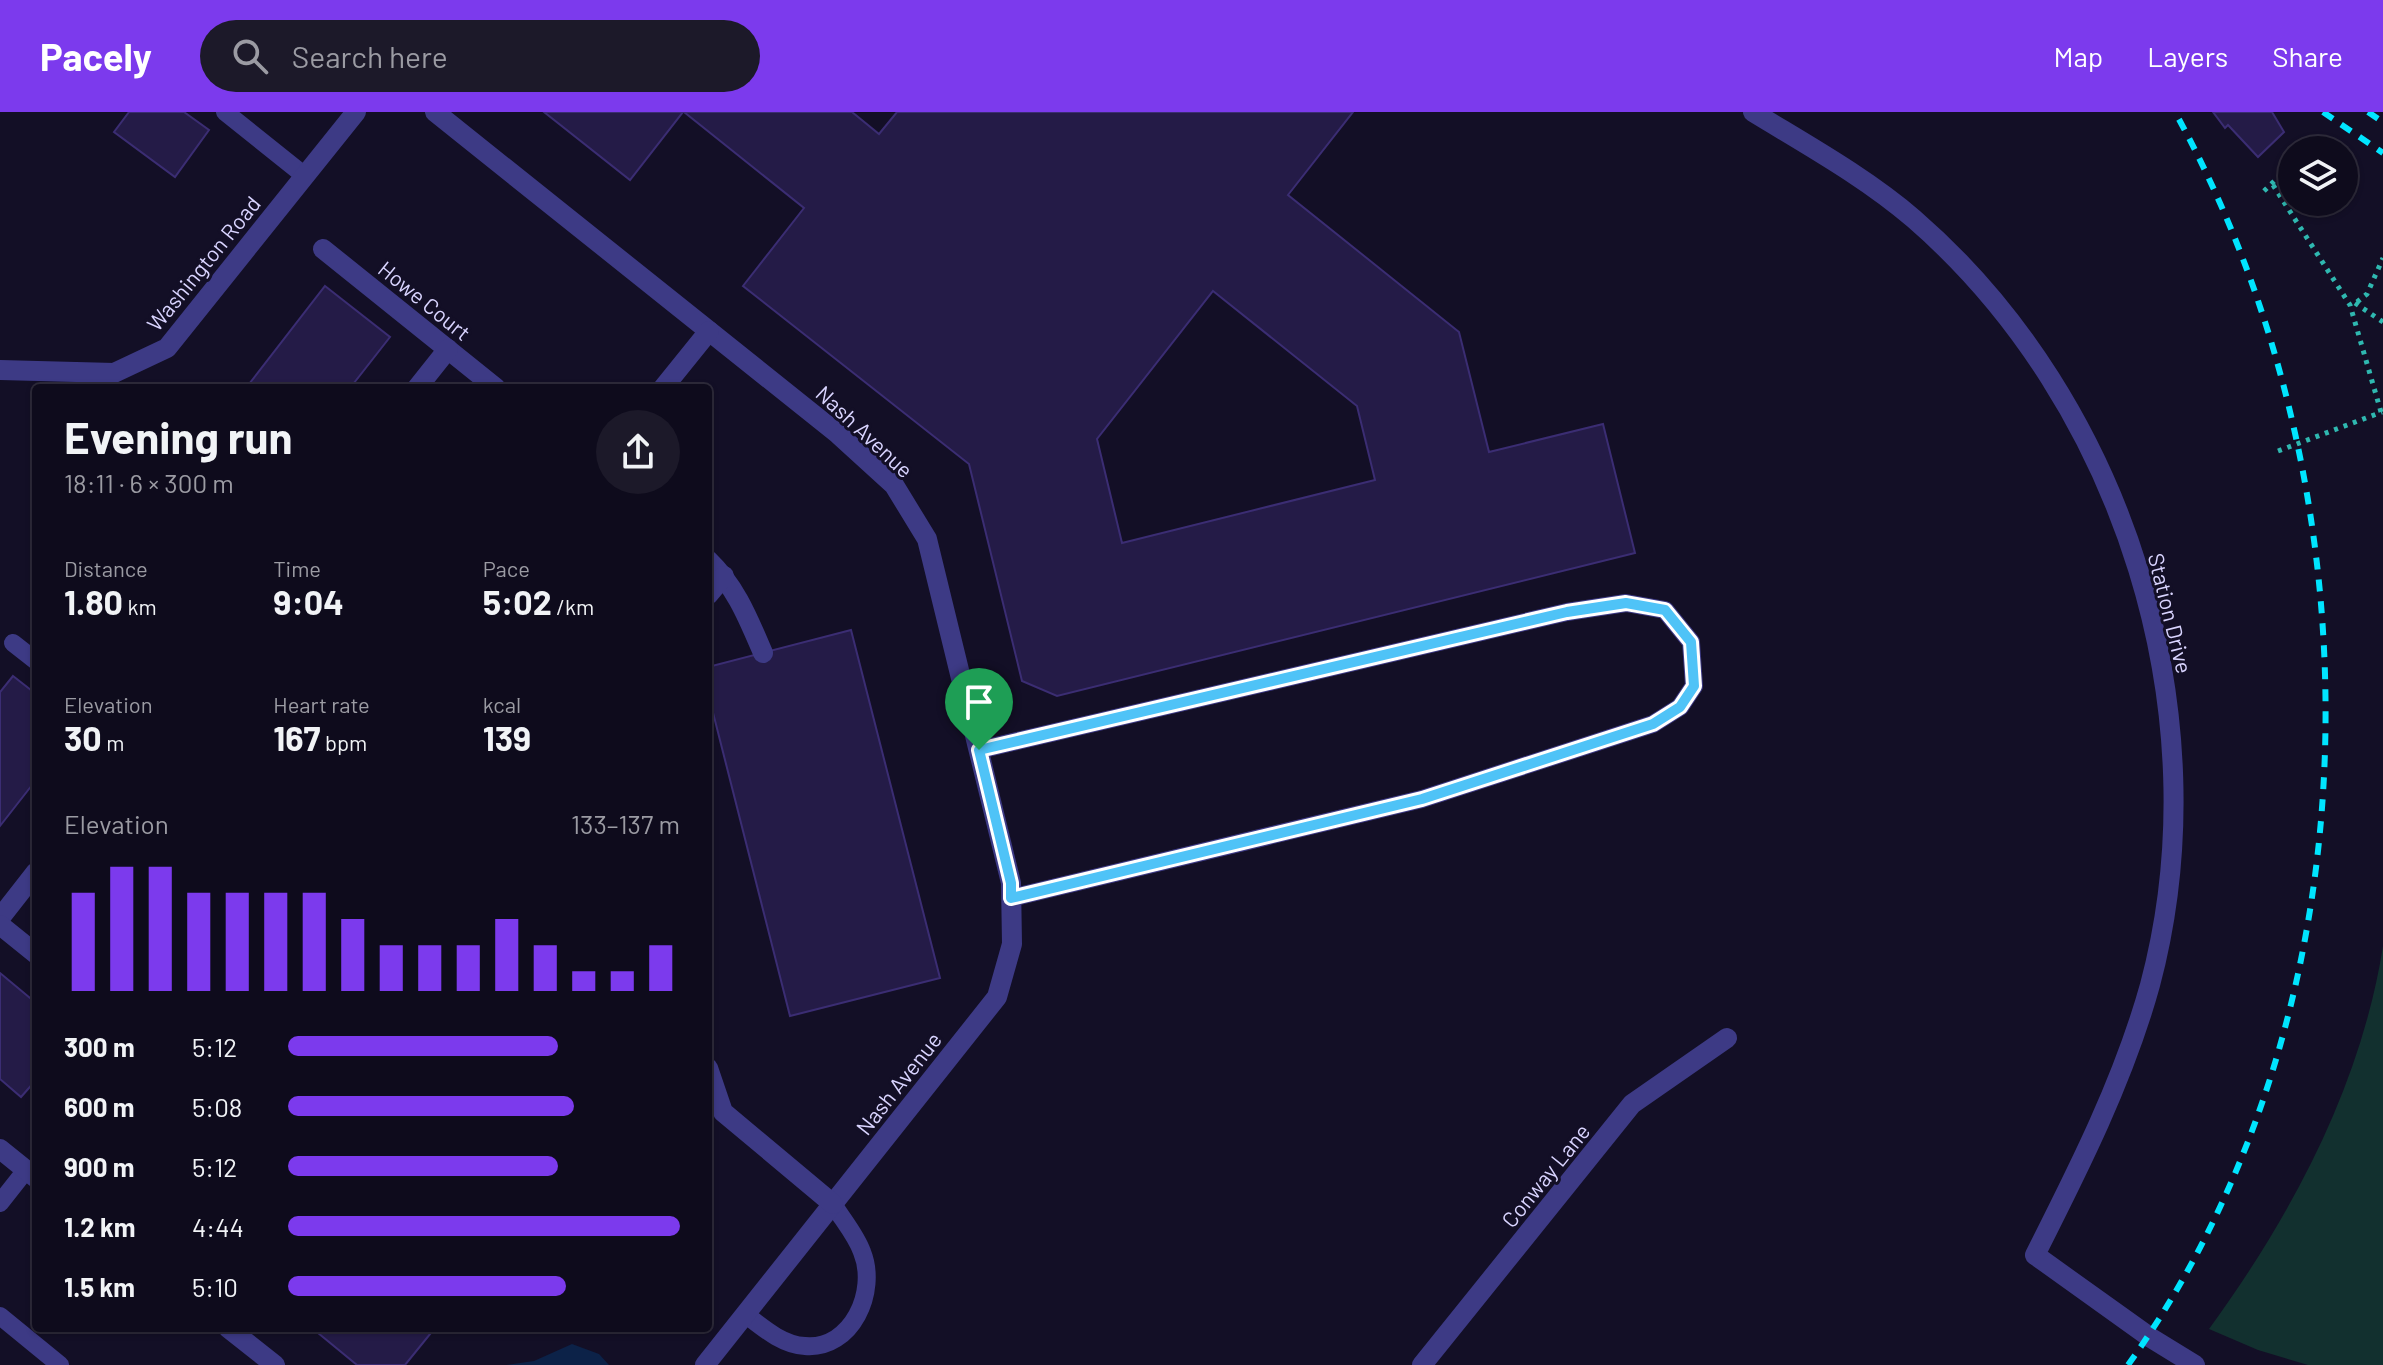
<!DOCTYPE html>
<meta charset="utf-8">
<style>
:root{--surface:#0e0b1c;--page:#1c1929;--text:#f1f3f6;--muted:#9b9ba3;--line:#2e2b3b;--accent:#7c3aed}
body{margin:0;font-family:Barlow,sans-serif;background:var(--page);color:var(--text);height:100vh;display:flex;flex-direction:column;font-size:30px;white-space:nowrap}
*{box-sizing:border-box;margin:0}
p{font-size:26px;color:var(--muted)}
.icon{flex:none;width:44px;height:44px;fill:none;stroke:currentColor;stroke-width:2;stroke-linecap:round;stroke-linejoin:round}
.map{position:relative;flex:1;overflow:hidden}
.side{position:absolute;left:32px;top:272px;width:680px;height:948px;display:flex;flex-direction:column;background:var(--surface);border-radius:8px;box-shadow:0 2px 6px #0004,0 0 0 2px var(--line)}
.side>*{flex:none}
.fabs{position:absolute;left:2278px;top:24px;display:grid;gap:16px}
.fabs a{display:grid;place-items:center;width:80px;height:80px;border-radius:50%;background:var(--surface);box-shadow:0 2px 6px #0004,0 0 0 2px var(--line);font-size:40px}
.pin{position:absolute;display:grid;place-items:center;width:68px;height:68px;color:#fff;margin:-82px -34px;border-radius:50% 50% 50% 0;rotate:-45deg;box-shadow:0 0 8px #0007}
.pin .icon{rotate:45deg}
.round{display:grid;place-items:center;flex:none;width:84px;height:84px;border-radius:42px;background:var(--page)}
.overview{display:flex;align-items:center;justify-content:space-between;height:136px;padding:0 32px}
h1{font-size:44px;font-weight:700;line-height:60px}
.figures{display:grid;grid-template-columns:repeat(3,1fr);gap:12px;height:136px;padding:8px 32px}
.figures div{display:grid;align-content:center}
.figures b{font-size:34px;font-weight:700}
.figures small{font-size:22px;font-weight:400}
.figures p{font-size:22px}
.chart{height:224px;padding:16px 32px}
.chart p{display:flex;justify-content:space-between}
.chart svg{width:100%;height:144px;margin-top:8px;stroke:var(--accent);stroke-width:6}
ul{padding:0 32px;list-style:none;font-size:26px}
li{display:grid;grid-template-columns:128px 96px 1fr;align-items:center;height:60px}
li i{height:20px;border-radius:10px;background:var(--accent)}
header{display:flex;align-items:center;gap:48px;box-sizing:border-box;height:112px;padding:0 40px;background:var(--accent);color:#fff}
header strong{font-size:38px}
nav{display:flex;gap:44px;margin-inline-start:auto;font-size:28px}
.search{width:560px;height:72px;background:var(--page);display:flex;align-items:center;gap:20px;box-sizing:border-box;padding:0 28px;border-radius:44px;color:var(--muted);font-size:30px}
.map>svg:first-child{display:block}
.green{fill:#12302f}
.water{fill:#0c2248}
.building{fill:#241b47;stroke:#3b2d73;stroke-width:2;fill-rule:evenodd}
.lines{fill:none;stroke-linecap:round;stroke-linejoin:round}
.path{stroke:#2fb8b0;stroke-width:5;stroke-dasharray:4 6;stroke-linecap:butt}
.service{stroke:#3d3a85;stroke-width:18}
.minor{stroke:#3d3a85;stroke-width:20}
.rail{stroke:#00e5ff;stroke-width:6;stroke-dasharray:12 10;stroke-linecap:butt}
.route-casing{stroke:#fff;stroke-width:16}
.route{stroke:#4fc3f7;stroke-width:10}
.labels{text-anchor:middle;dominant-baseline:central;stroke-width:6;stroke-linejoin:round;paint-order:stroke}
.street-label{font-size:22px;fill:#d9d4ff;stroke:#130f26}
</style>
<header>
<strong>Pacely</strong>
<div class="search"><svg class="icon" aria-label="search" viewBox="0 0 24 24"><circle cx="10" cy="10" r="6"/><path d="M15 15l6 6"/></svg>Search here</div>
<nav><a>Map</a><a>Layers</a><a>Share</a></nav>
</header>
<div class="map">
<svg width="2383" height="1253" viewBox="0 0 2383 1253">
<rect width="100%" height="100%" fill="#130f26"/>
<!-- green -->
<path class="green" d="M 2383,834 L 2383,1253 L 2308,1253 L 2258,1238 L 2209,1217 C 2292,1103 2361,974 2383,834 Z"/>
<!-- water -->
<polygon class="water" points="572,1232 599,1242 609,1253 506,1253 534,1249"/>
<!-- building -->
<g class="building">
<polygon points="129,0 184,0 209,18 175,65 114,20"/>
<polygon points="544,0 683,0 630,68"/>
<path d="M 684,0 L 852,0 L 879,22 L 897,0 L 1353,0 L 1288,83 L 1459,220 L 1489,340 L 1603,312 L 1635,441 L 1057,584 L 1022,569 L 969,352 L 743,174 L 804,96 ZM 1213,179 L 1357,294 L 1375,368 L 1122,431 L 1097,327 Z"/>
<polygon points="2213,0 2272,0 2284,20 2258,45 2228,13 2225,16"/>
<polygon points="325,174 390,225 350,276 246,276"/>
<polygon points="851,518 940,866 790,904 708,581 708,555"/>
<polygon points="13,564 36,582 36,668 0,714 0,580"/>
<polygon points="0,861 36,891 36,968 21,985 0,967"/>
<polygon points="312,1216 435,1216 405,1253 357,1253"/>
</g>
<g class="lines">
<!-- path -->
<g class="path">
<polyline points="2303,38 2311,27"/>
<polyline points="2273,73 2350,193 2381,300"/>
<polyline points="2264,79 2292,52"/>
<polyline points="2357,190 2367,182 2383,146"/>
<polyline points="2355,191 2383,210"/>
<polyline points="2278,339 2382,300"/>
</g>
<!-- service -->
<g class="service">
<polyline points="225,0 305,64"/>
<polyline points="13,531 36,549"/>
<polyline points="979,638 1567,500 1626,491 1665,498 1691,530 1694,574 1680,595 1653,612 1422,687 1011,786"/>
<polyline points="0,1091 26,1058"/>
<path d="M 745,1202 C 762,1215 782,1233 805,1234 C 852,1238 878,1179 862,1140 C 856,1123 842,1107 833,1092"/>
<polyline points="0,1204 60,1253"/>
</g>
<!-- minor -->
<g class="minor">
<polyline points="435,0 838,322 894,373 927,427 1011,771 1012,832 997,885 705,1253"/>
<path d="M 1753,0 C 1807,33 1865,65 1914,107 C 2125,290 2222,603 2150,873 C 2124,967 2079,1056 2035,1143 L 2151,1226 L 2195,1253"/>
<polyline points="323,137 496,276"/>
<polyline points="0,258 114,261 167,236 356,0"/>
<polyline points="417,276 448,237"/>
<polyline points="663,276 709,219"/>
<path d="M 708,448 C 736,475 748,506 763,541"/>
<polyline points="708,483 724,464"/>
<polyline points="0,806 36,760"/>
<polyline points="0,813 36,842"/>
<polyline points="708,956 723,1000 833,1092"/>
<polyline points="0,1037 36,1066"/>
<polyline points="228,1216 275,1253"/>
<polyline points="1422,1253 1632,992 1727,926"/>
</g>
<!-- rail -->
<g class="rail">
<polyline points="2323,0 2383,41"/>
<polyline points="2368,0 2383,10"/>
<path d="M 2128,1253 C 2383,897 2383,377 2175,0"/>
</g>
</g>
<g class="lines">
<defs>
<polygon id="route" points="1626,491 1665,498 1691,530 1694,574 1680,595 1653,612 1422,687 1011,786 1011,771 979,638 1567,500"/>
</defs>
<!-- route casing -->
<use href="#route" class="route-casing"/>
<!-- route -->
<use href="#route" class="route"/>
</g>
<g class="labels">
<!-- street labels -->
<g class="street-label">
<text transform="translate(203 151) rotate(-51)">Washington Road</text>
<text transform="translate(425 188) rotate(39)">Howe Court</text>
<text transform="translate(865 319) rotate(43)">Nash Avenue</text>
<text transform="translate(2171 501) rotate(76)">Station Drive</text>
<text transform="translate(898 971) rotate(-52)">Nash Avenue</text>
<text transform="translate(1545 1063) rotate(-51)">Conway Lane</text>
</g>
</g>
</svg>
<div class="fabs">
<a><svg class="icon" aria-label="layers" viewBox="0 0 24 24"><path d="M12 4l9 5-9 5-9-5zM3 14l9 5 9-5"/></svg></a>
</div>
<div class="pin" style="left:979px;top:638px;background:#1e9e55"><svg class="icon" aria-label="arrive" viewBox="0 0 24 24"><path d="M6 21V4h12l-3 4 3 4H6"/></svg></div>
<section class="side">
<div class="overview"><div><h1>Evening run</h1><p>18:11 · 6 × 300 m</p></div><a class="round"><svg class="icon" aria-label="share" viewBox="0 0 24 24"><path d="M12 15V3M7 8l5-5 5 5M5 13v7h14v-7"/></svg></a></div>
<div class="figures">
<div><p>Distance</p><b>1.80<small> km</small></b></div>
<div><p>Time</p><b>9:04</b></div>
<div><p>Pace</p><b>5:02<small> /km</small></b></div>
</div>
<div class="figures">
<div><p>Elevation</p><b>30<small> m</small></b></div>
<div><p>Heart rate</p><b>167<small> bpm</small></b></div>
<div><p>kcal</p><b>139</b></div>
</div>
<div class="chart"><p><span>Elevation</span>133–137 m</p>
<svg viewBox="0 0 160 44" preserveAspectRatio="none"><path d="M5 44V14M15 44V6M25 44V6M35 44V14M45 44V14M55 44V14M65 44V14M75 44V22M85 44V30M95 44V30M105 44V30M115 44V22M125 44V30M135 44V38M145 44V38M155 44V30"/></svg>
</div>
<ul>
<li><b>300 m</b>5:12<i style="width:69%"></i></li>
<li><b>600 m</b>5:08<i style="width:73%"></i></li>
<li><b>900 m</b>5:12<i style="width:69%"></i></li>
<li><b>1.2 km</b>4:44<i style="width:100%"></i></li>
<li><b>1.5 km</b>5:10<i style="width:71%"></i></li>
</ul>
</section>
</div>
